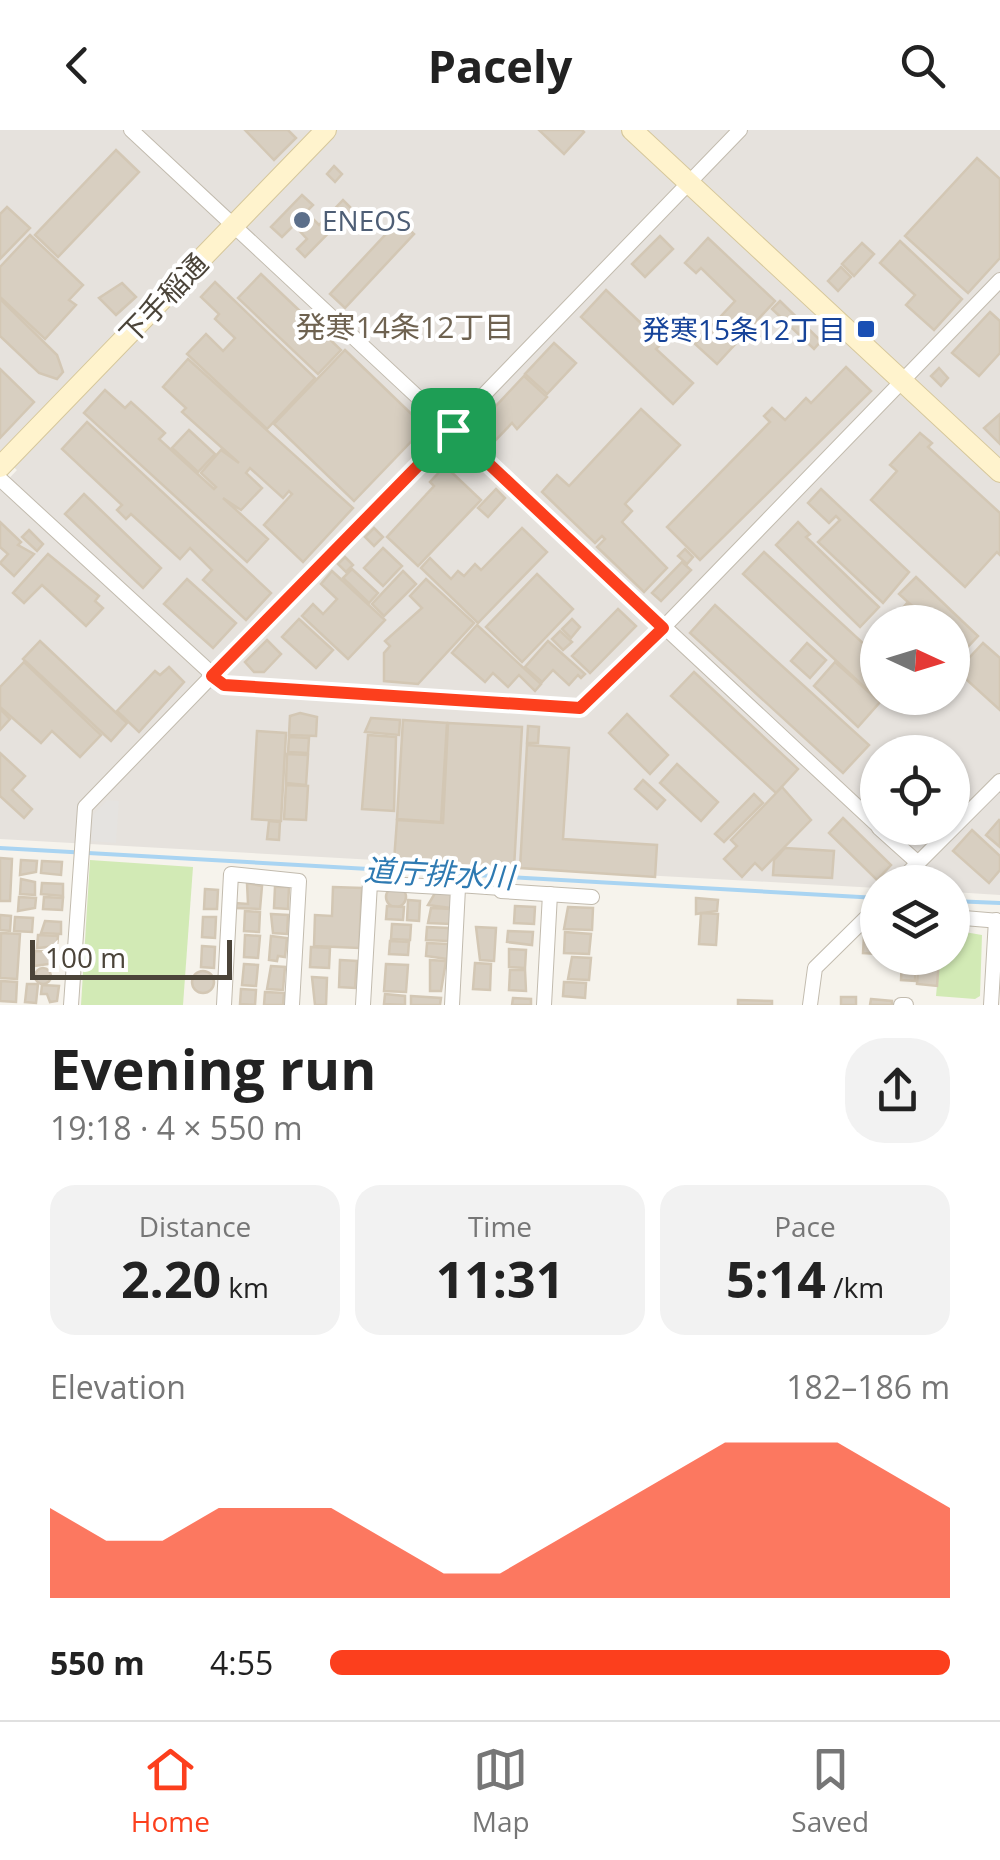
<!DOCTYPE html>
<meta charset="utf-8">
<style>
:root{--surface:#fff;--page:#f2f2f2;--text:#222;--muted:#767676;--line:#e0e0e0;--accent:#fc3f1d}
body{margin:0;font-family:"Open Sans","Noto Sans JP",sans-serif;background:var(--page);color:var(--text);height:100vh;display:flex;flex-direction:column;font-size:38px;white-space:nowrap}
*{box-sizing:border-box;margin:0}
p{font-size:32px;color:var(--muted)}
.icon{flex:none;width:55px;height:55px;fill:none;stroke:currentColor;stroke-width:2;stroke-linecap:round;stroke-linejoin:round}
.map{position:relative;height:875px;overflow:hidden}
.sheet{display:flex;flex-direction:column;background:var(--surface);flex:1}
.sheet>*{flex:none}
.needle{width:65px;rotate:94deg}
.tools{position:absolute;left:860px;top:475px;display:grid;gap:20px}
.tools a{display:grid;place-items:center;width:110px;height:110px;border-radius:50%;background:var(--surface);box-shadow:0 2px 8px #0004;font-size:50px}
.scale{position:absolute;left:30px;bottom:25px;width:202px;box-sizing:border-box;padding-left:10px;border:5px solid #4b4439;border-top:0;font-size:28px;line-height:35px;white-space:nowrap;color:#4b4439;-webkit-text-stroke:8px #fff;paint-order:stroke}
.pin{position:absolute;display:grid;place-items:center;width:85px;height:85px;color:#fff;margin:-42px;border-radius:20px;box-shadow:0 5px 15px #0006}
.round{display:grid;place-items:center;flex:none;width:105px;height:105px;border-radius:40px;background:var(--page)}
.headline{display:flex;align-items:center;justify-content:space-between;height:170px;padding:0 50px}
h1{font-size:55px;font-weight:700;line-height:75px}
.stats{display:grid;grid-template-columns:repeat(3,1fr);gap:15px;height:170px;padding:10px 50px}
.stats div{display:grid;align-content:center;border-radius:25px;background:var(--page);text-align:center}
.stats b{font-size:50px;font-weight:700}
.stats small{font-size:28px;font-weight:400}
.stats p{font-size:28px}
.chart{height:280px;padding:20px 50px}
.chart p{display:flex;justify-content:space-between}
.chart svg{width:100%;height:180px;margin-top:10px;fill:var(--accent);opacity:.7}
ul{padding:0 50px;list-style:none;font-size:32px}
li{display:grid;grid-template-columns:160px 120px 1fr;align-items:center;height:75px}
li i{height:25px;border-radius:12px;background:var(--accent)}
header{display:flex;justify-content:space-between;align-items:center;height:130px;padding:0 50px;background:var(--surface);font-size:45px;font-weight:700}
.tab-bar{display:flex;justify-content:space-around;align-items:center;height:140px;border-top:2px solid var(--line);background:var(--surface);font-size:28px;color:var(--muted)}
.tab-bar a{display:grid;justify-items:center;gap:5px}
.tab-bar .current{color:var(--accent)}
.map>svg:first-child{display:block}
.industrial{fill:#e6e2dd;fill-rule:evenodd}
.green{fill:#d2eab5}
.parking{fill:#e5e3e0}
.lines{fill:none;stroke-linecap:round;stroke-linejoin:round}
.stream{stroke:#a9d4f2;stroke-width:4}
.building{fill:#d8cfc1;stroke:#d3c7b4;stroke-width:2.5}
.lane-casing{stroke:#c2bbae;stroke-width:10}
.street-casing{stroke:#c2bbae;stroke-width:16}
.secondary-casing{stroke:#d6c79b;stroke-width:22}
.lane{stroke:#fff;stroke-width:8}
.street{stroke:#fff;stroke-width:14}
.secondary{stroke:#fff3cd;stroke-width:20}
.route-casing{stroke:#fff;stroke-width:20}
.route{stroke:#fc3f1d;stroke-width:12}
.service-dot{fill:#5c6f8a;stroke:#fff;stroke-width:4}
.transit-dot{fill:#1a4fb4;stroke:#fff;stroke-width:4}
.labels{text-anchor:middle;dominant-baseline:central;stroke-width:8;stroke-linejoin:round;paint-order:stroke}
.service-label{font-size:28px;fill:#4e5e75;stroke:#fff;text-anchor:start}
.street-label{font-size:28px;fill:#4b4439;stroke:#fff}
.transit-label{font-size:28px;fill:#164399;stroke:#fff;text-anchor:end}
.neighbourhood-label{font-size:30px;fill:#6e6250;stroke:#fff}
.water-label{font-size:30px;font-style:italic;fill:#2e7ab2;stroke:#fff}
</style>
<header><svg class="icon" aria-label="back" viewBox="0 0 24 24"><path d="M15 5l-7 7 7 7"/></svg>Pacely<svg class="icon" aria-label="search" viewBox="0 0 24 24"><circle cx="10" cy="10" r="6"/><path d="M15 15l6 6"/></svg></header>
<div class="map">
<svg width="1000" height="875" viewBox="0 0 1000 875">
<rect width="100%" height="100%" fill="#f6f3ec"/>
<!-- industrial -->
<path class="industrial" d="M 0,0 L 1000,0 L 1000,765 L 953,762 L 952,752 L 878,752 L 877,758 L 0,709 L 0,358 L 17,340 L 0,325 ZM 878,492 L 952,492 L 952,568 L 878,568 ZM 878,622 L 952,622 L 952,698 L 878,698 Z"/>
<!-- green -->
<g class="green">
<polygon points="90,730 193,737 183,875 81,875"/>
<polygon points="953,800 982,805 980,866 975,869 936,866 939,834 947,834 948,828 952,828"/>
</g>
<!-- parking -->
<polygon class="parking" points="107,670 119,671 116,713 91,711 93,685"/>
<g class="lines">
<!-- stream -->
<g class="stream">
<polyline points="0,718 878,768"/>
<polyline points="952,771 1000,773"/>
</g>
</g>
<!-- building -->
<g class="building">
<polygon points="245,0 288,0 296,8 274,30"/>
<polygon points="539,0 582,0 584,2 564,24"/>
<polygon points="116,20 139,42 58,127 35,105"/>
<polygon points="977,28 1000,49 1000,128 968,163 905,106"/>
<polygon points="334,36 342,44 335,52 327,44"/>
<polygon points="302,65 313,75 306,82 319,95 343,70 352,79 305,127 297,119 307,109 294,95 282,107 271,97"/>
<polygon points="7,77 30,98 0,129 0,84"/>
<polygon points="399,90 414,104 345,178 330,164"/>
<polygon points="30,105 83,155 69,170 76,175 45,209 0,167 0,137"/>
<polygon points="660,106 673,119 645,147 632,134"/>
<polygon points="708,108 775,171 717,234 695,214 735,171 701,138 696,143 685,133"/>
<polygon points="900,111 962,169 934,200 906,175 915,165 880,133"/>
<polygon points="862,113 874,124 854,146 842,134"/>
<polygon points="841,137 851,147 838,161 828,151"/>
<polygon points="261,144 341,220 318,244 238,168"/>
<polygon points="215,152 315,248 267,299 187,224 206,204 223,221 235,208 215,189 219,184 201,167"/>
<polygon points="122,153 136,167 116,185 99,168"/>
<polygon points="606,160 662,213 656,219 693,253 673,274 581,187"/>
<polygon points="0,169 57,225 63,242 57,249 39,243 0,206"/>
<polygon points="780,171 821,211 814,219 772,179"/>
<polygon points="990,182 1000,191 1000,223 979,246 952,223"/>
<polygon points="554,213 576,233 547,264 525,244"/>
<polygon points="345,220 425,297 354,371 274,294"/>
<polygon points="188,229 353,378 303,432 264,395 292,364 289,361 283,368 250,338 246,343 262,358 241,380 223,368 268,409 247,432 84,283 105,260 125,278 131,272 165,303 159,309 214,359 216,357 201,343 221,320 239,333 182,282 186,278 163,257"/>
<polygon points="846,237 871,261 700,430 667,397 770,292 764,286 772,278 785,290 806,268 811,273"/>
<polygon points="939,238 948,248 941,256 931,246"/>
<polygon points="0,239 34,272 0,308"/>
<polygon points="524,246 547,267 517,299 512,293 490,316 474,301 478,295"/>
<polygon points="641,279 680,315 625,374 632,381 622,392 667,438 644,462 597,417 605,409 602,406 595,413 542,362 557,345 569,356"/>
<polygon points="1000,284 1000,314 984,298"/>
<polygon points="87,292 271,463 246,490 203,450 212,440 190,418 180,429 131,384 126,389 117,380 122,375 62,319"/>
<polygon points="189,300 215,324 198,342 172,318"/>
<polygon points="920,303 932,313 928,317 1000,383 1000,425 997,422 965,457 871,370 897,341 890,335"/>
<polygon points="445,336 481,370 418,436 387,407 434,356 430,352"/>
<polygon points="496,359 505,368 488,387 478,378"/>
<polygon points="821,359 909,442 883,473 818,412 840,390 836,386 829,393 808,373"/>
<polygon points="84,364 161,438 143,458 65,384"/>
<polygon points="0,392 21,412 18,415 34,424 14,446 0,433 8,424 0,417"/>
<polygon points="798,392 810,404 806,407 879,477 860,497 776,415"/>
<polygon points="374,398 383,407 374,416 365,407"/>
<polygon points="522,398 547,422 478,493 421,438 430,428 451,449 458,441 464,446 475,434 481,440"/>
<polygon points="29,400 43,414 37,421 22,407"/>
<polygon points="383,418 402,436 383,456 364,438"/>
<polygon points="685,419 693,427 687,434 678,426"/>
<polygon points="764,422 878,527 878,560 873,565 743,444"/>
<polygon points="48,424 99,466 95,471 103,478 86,496 42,455 24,473 13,463"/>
<polygon points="345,427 353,435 346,442 338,434"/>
<polygon points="682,432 691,440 661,471 652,463"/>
<polygon points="352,439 378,463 369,473 343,448"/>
<polygon points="332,441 385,490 348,529 302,486 313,474 323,484 337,469 321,454"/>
<polygon points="403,441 416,454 384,486 372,474"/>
<polygon points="537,444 573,479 522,532 486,497"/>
<polygon points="916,447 978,506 962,523 952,516 952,492 930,492 899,464"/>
<polygon points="187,449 236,493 213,518 164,474"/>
<polygon points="426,449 474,493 418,554 384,551 384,523 390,516 385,511 422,478 410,466"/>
<polygon points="907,473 927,492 916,492 902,479"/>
<polygon points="715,475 869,615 843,643 690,503"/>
<polygon points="618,479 636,496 590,543 572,526"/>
<polygon points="299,489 333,520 316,538 282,507"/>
<polygon points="572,489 580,497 571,508 562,499"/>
<polygon points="477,495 541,554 535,561 519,545 508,557 493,543 485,552 452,523"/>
<polygon points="560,501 572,512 563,520 552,509"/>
<polygon points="267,510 281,524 264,542 254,542 245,532"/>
<polygon points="40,511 127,593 111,611 23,529"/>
<polygon points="548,511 585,544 581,548 578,545 569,555 553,540 542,552 525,537"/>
<polygon points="807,513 826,530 810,548 791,531"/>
<polygon points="983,513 1000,528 1000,580 957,541"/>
<polygon points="24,532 101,605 80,627 52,601 41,613 0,577 0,557"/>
<polygon points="835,532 880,572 858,597 814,556"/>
<polygon points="169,537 184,552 139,602 117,581 155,541 160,545"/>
<polygon points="694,542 798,639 776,663 671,566"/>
<polygon points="898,568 915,568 902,582 898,579 904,573"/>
<polygon points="0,579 10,589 0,600"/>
<polygon points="300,583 317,587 316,606 289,605 290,586"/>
<polygon points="627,584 668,625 650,644 609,603"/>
<polygon points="371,588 400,590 399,605 365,602"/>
<polygon points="403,590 447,593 441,692 397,689"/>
<polygon points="448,593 522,597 514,738 394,731 397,690 443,693"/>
<polygon points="528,596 539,597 538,613 527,613"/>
<polygon points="257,601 286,603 281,691 252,689"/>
<polygon points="368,605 396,607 394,681 362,679"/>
<polygon points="289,607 309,608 308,623 288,622"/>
<polygon points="527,615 569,618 563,709 657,715 655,747 520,738"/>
<polygon points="0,623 25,646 12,660 32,679 24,688 0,666"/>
<polygon points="287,624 308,625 306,655 286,653"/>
<polygon points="677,634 718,672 701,691 660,653"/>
<polygon points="643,650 665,670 657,679 635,659"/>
<polygon points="286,655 308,656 306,690 284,689"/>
<polygon points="782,657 811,690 762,740 755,733 742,747 724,729 737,716 731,710"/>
<polygon points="754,664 763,673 724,712 715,704"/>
<polygon points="843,688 891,735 877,750 829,703"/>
<polygon points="999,690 1000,691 1000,717 986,705"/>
<polygon points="269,691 280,692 279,710 267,709"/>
<polygon points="972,700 1000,726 1000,740 989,753 953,721"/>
<polygon points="785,718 834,721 832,748 773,745 774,730"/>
<polygon points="0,728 12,729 10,771 0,771"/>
<polygon points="21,730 37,731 36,742 20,745"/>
<polygon points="42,731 62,732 61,745 41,743"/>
<polygon points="21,749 35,752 35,765 20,764"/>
<polygon points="42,753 63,754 63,766 41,764"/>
<polygon points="247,753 262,756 260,779 236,778 236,773 248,774"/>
<polygon points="275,757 289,757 288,779 274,778"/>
<polygon points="333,757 362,758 359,818 314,816 315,785 332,786"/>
<circle cx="396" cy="767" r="10"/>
<polygon points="205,759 218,760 217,779 204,779"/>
<polygon points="435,763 452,764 451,778 428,775"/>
<polygon points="19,767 36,768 35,778 18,781"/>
<polygon points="44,767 63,768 62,780 43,779"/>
<polygon points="696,768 718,770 717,781 696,784"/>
<polygon points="408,770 420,771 419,791 407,790"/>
<polygon points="387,776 404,777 403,790 386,789"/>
<polygon points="515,776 535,777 534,794 514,793"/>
<polygon points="568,777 593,778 592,800 564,799"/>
<polygon points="431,778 452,779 451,794 428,793"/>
<polygon points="245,781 260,782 259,802 244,801"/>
<polygon points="701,783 718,784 716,815 699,814"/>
<polygon points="271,784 288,785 287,804 273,803"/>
<polygon points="0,785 11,786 10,801 0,800"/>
<polygon points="15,787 33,788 32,802 14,801"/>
<polygon points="203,787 216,787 215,808 202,807"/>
<polygon points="45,791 61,792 61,804 41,803"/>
<polygon points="392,794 411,795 410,810 391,809"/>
<polygon points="427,797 449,798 448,811 426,810"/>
<polygon points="476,797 496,798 494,831 480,830"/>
<polygon points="508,801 533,802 532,815 507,812"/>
<polygon points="565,802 591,804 589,824 564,823"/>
<polygon points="1,803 20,804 17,849 0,848"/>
<polygon points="38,805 58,806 57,816 37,818"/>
<polygon points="245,805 260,806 258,828 244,827"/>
<polygon points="864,805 878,806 878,824 863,823"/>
<polygon points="271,806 287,808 285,827 278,826 277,831 269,830"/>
<polygon points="390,811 409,812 408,825 389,824"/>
<polygon points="427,813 448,814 447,829 426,826"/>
<polygon points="202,816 215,817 214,838 201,837"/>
<polygon points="311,817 330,818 329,838 310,837"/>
<polygon points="509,819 526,820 525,838 509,837"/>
<polygon points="35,821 57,822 56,833 34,836"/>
<polygon points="572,827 591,828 589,850 568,849"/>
<polygon points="919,828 939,829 937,856 917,854"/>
<polygon points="340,830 357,831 355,858 339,857"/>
<polygon points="430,830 446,831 441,861 430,861"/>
<polygon points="902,830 916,831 915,851 901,850"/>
<polygon points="475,833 491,834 490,860 473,859"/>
<polygon points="244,834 258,835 256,856 242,855"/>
<polygon points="386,834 408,835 406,862 384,861"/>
<polygon points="271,836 285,837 283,860 267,859"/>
<circle cx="43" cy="846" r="8"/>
<polygon points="510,840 525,840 526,861 509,860"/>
<circle cx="203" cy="852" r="11"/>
<polygon points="312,847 327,848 326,875 315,875"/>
<polygon points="1,851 17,852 16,872 0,871"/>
<polygon points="564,852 586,853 585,868 563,866"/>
<polygon points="27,854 38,854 36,873 25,872"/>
<polygon points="42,855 59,856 57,871 50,872 47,864 41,864"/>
<polygon points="241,859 256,860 255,875 240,874"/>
<polygon points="265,862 284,863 283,875 264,875"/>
<polygon points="385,864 405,866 405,875 384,874"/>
<polygon points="411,866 441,868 440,875 411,875"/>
<rect x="841" y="867" width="15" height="8"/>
<polygon points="513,868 531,869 531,875 512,875"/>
<polygon points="871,869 892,871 892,875 870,875"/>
<polygon points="738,870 772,871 772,875 738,875"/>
</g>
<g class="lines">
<defs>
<polyline id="lane" points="458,758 501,761"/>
<g id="street">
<polyline points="131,0 878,696"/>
<polyline points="0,349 224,555 580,577 663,498 1000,150"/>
<polyline points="879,698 918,733"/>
<polyline points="899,752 1000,651"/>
<polyline points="501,761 592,767"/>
<polyline points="952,787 1000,791"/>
<polyline points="71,875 85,677 740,0"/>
<polyline points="224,875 231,744 299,751 292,875"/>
<polyline points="363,875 370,753 458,758 452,875"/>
<polyline points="544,875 550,764"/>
<polyline points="810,875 815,838 878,776"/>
<polyline points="901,875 906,875"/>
<polyline points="991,875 996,790"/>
</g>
<g id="secondary">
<polyline points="632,0 1000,342"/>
<polyline points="0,337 326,0"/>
</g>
</defs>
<!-- lane casing -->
<use href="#lane" class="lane-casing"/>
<!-- street casing -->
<use href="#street" class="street-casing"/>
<!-- secondary casing -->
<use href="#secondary" class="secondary-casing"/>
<!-- lane -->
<use href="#lane" class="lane"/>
<!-- street -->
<use href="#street" class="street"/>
<!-- secondary -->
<use href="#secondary" class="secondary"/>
</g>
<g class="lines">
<defs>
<polygon id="route" points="453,300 663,498 580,578 224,555 212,546"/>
</defs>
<!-- route casing -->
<use href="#route" class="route-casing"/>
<!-- route -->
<use href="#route" class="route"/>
</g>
<!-- markers -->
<circle class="service-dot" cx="302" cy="90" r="10"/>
<rect class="transit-dot" x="856" y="189" width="20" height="20" rx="5"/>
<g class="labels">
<!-- service labels -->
<g class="service-label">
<text x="322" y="90">ENEOS</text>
</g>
<!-- street labels -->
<g class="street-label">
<text transform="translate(163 168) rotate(-46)">下手稲通</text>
</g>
<!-- transit labels -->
<g class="transit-label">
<text x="846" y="199">発寒15条12丁目</text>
</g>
<!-- neighbourhood labels -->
<g class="neighbourhood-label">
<text x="405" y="196">発寒14条12丁目</text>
</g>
<!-- water labels -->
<g class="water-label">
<text transform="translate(439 743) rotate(3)">道庁排水川</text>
</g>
</g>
</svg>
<div class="tools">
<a><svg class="needle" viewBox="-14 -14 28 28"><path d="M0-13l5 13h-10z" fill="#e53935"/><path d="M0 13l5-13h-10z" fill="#767676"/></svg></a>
<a><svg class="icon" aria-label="locate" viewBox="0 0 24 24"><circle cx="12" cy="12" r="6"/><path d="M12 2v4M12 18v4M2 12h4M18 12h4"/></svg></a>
<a><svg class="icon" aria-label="layers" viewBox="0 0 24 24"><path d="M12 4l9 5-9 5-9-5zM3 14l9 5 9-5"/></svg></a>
</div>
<div class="scale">100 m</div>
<div class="pin" style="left:453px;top:300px;background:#1e9e55"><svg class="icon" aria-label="arrive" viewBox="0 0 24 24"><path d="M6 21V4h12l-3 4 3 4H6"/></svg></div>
</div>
<section class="sheet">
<div class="headline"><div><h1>Evening run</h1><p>19:18 · 4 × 550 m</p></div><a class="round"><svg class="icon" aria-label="share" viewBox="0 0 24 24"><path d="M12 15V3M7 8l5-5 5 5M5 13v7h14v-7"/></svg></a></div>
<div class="stats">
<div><p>Distance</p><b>2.20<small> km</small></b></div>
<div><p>Time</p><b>11:31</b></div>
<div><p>Pace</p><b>5:14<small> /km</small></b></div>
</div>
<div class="chart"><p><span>Elevation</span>182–186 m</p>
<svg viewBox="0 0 160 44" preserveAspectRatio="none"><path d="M0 44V22L10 30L20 30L30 22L40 22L50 22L60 30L70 38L80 38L90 30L100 22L110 14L120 6L130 6L140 6L150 14L160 22V44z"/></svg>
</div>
<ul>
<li><b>550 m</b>4:55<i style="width:100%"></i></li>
</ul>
</section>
<nav class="tab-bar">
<a class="current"><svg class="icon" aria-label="home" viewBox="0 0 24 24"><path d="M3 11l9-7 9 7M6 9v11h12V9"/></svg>Home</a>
<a><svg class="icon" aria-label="map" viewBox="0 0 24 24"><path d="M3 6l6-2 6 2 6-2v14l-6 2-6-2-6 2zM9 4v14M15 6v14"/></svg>Map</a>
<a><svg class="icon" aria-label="saved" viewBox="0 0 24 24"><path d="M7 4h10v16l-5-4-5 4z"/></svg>Saved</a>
</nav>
